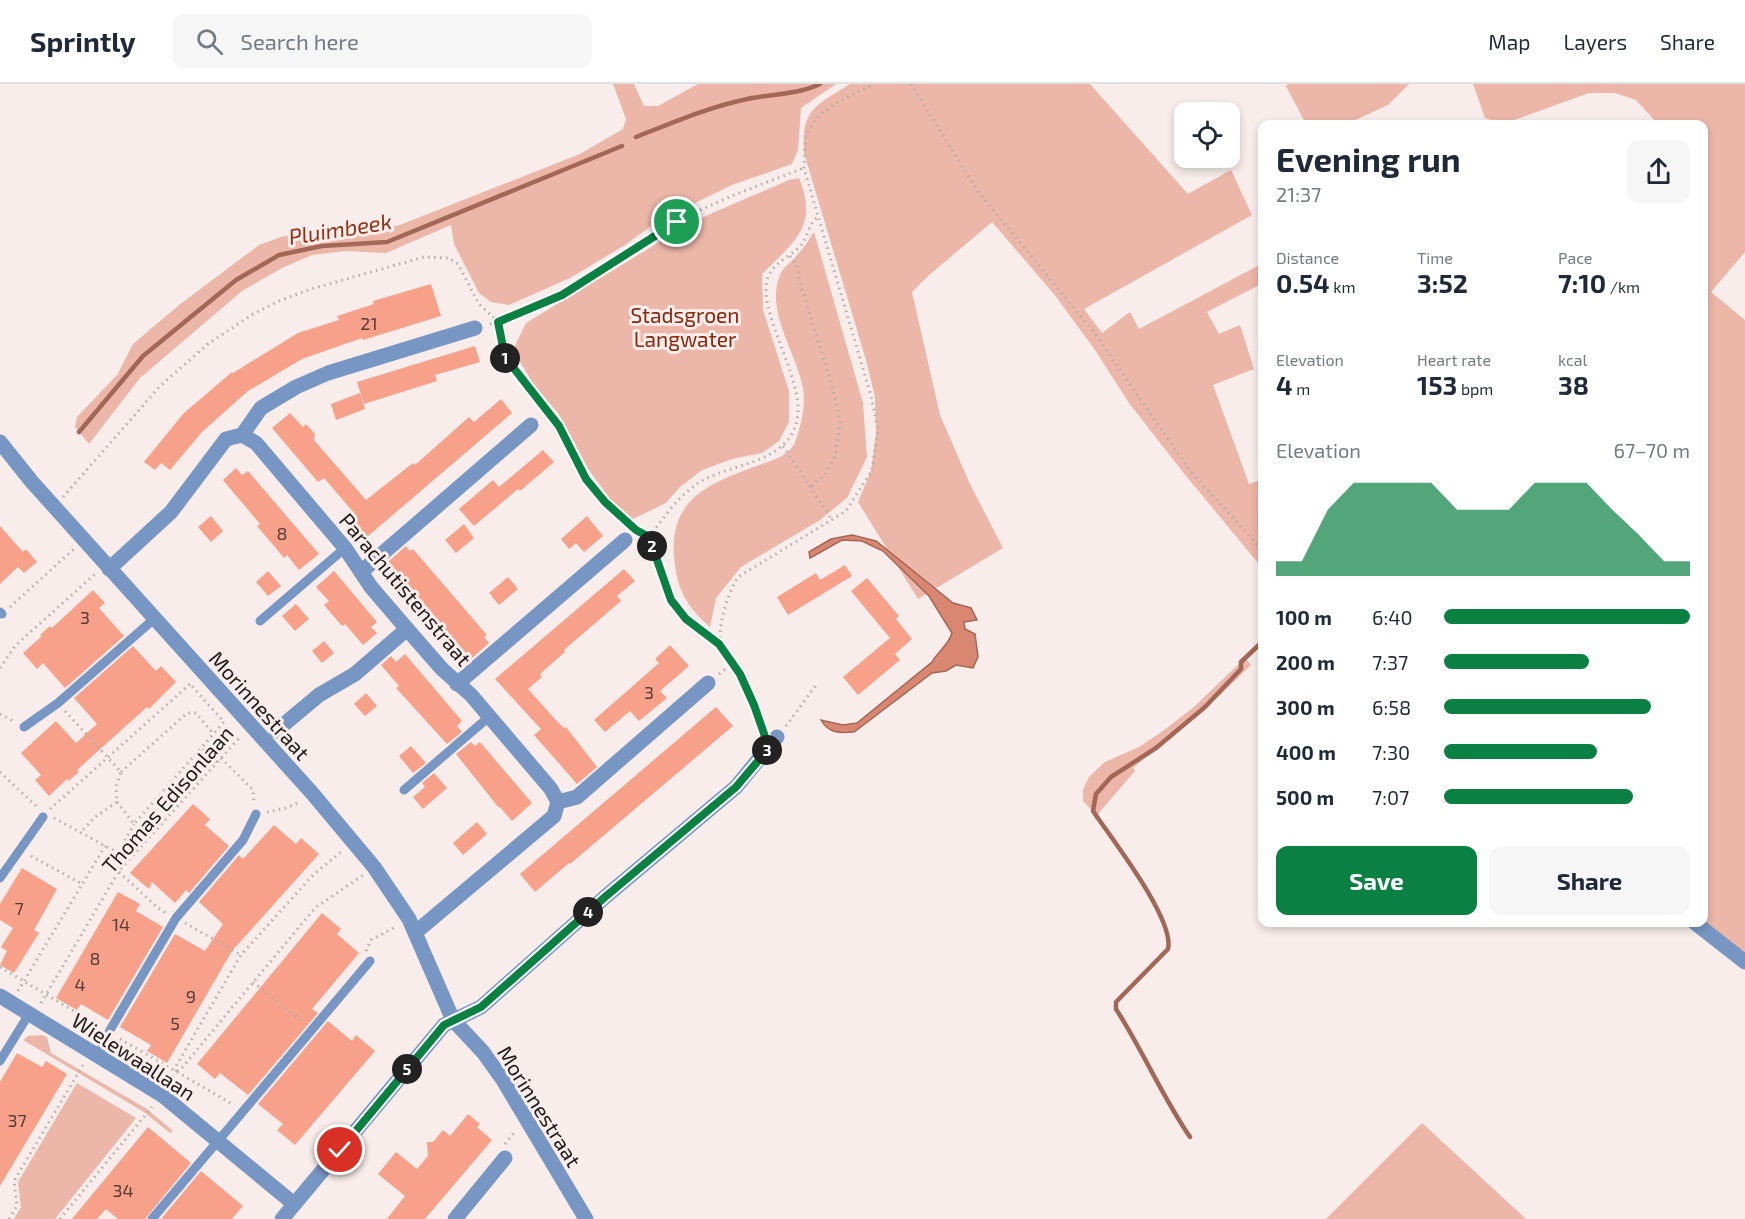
<!DOCTYPE html>
<meta charset="utf-8">
<style>
:root{--surface:#fff;--page:#f6f6f7;--text:#1f2937;--muted:#747a83;--line:#e0e1e3;--accent:#0b8043}
body{margin:0;font-family:"Exo 2",sans-serif;background:var(--page);color:var(--text);height:100vh;display:flex;flex-direction:column;font-size:22px;white-space:nowrap}
*{box-sizing:border-box;margin:0}
p{font-size:20px;color:var(--muted)}
.icon{flex:none;width:33px;height:33px;fill:none;stroke:currentColor;stroke-width:2;stroke-linecap:round;stroke-linejoin:round}
.map{position:relative;flex:1;overflow:hidden}
.drawer{position:absolute;left:1258px;top:36px;width:450px;height:807px;display:flex;flex-direction:column;background:var(--surface);border-radius:12px;box-shadow:0 3px 9px #0003}
.drawer>*{flex:none}
.fabs{position:absolute;left:1174px;top:18px;display:grid;gap:12px}
.fabs a{display:grid;place-items:center;width:66px;height:66px;border-radius:12px;background:var(--surface);box-shadow:0 3px 9px #0003;font-size:30px}
.pin{position:absolute;display:grid;place-items:center;width:51px;height:51px;color:#fff;margin:-26px;border:3px solid #fff;border-radius:50%;box-shadow:0 2px 6px #0007}
.km{position:absolute;width:30px;height:30px;margin:-15px;border-radius:50%;background:#222;color:#fff;font-size:16px;line-height:30px;text-align:center}
.round{display:grid;place-items:center;flex:none;width:63px;height:63px;border-radius:12px;background:var(--page)}
.head{display:flex;align-items:center;justify-content:space-between;height:102px;padding:0 18px}
h1{font-size:33px;font-weight:700;line-height:45px}
.metrics{display:grid;grid-template-columns:repeat(3,1fr);gap:9px;height:102px;padding:6px 18px}
.metrics div{display:grid;align-content:center}
.metrics b{font-size:26px;font-weight:700}
.metrics small{font-size:16px;font-weight:400}
.metrics p{font-size:16px}
.chart{height:168px;padding:12px 18px}
.chart p{display:flex;justify-content:space-between}
.chart svg{width:100%;height:108px;margin-top:6px;fill:var(--accent);opacity:.7}
.cta{display:flex;gap:12px;margin-top:auto;padding:12px 18px}
.cta a{flex:1;height:69px;border-radius:12px;background:var(--accent);color:#fff;font-size:24px;font-weight:700;line-height:69px;text-align:center}
.cta a+a{background:var(--page);color:var(--text)}
ul{padding:0 18px;list-style:none;font-size:20px}
li{display:grid;grid-template-columns:96px 72px 1fr;align-items:center;height:45px}
li i{height:15px;border-radius:8px;background:var(--accent)}
header{display:flex;align-items:center;gap:36px;box-sizing:border-box;height:84px;padding:0 30px;background:var(--surface);border-bottom:2px solid var(--line)}
header strong{font-size:28px}
nav{display:flex;gap:33px;margin-inline-start:auto;font-size:21px}
.search{width:420px;height:54px;background:var(--page);display:flex;align-items:center;gap:15px;box-sizing:border-box;padding:0 21px;border-radius:12px;color:var(--muted);font-size:22px}
.map>svg:first-child{display:block}
.green{fill:#ecb6a8}
.water{fill:#da8771;stroke:#a26757;stroke-width:1.5}
.lines{fill:none;stroke-linecap:round;stroke-linejoin:round}
.stream{stroke:#a26757;stroke-width:4.5}
.building{fill:#f7a18b}
.path{stroke:#b5adaa;stroke-width:3;stroke-dasharray:1.5 4.5;stroke-linecap:butt}
.service{stroke:#7896c3;stroke-width:9}
.minor{stroke:#7896c3;stroke-width:15}
.route-casing{stroke:#fff;stroke-width:12}
.route{stroke:#0b8043;stroke-width:8}
.labels{text-anchor:middle;dominant-baseline:central;stroke-width:6;stroke-linejoin:round;paint-order:stroke}
.number-label{font-size:18px;fill:#543c36}
.park-label{font-size:21px;fill:#89260a;stroke:#f8edea}
.street-label{font-size:21px;fill:#1e1b1a;stroke:#f8edea}
.water-label{font-size:22px;font-style:italic;fill:#933016;stroke:#f8edea}
</style>
<header>
<strong>Sprintly</strong>
<div class="search"><svg class="icon" aria-label="search" viewBox="0 0 24 24"><circle cx="10" cy="10" r="6"/><path d="M15 15l6 6"/></svg>Search here</div>
<nav><a>Map</a><a>Layers</a><a>Share</a></nav>
</header>
<div class="map">
<svg width="1745" height="1135" viewBox="0 0 1745 1135">
<rect width="100%" height="100%" fill="#f8edea"/>
<!-- green -->
<g class="green">
<polygon points="613,0 634,0 644,22 658,22 698,0 836,0 801,24 798,66 792,80 732,101 658,137 625,161 570,194 509,221 491,218 479,209 454,160 451,141 386,169 345,167 312,171 282,184 242,207 140,294 89,360 75,343 77,333 117,291 133,260 179,221 259,161 284,152 331,146 359,149 400,141 580,70 623,45 626,35"/>
<path d="M 850,0 L 1090,0 L 1188,110 L 1231,86 L 1252,131 L 1084,225 L 1102,249 L 1130,228 L 1139,245 L 1263,179 L 1263,199 L 1207,228 L 1219,250 L 1240,241 L 1254,285 L 1213,301 L 1249,400 L 1263,395 L 1263,485 L 1182,387 L 1129,319 L 1095,266 L 1054,210 L 992,138 L 928,192 L 912,208 L 940,331 L 970,400 L 1003,464 L 918,515 L 858,418 L 871,387 L 876,349 L 875,313 L 866,276 L 804,69 C 801,24 816,22 850,0 Z"/>
<polygon points="1288,0 1409,0 1388,21 1347,40 1306,40 1286,2"/>
<polygon points="1473,0 1745,0 1745,168 1711,208 1745,236 1745,873 1704,838 1704,40 1658,40 1636,16 1615,9 1589,9 1503,40 1485,34"/>
<path d="M 799,94 C 819,142 794,158 762,190 L 763,226 L 789,307 L 789,338 L 779,357 L 762,369 L 732,375 L 702,386 L 680,403 L 666,419 L 633,435 L 610,415 L 589,386 L 558,329 L 534,301 L 513,266 L 526,239 L 694,137 L 789,96 Z"/>
<path d="M 814,148 L 863,319 L 867,373 L 847,414 L 820,436 L 741,483 L 716,514 L 710,543 C 685,521 677,505 674,472 C 669,412 715,397 762,380 C 774,376 790,371 795,358 C 801,342 806,321 803,304 C 796,267 765,228 780,191 C 783,183 793,177 798,170 C 804,164 809,155 814,148 Z"/>
<polygon points="1245,574 1251,581 1219,612 1133,684 1135,687 1097,731 1083,717 1083,706 1089,693 1105,678 1139,663 1163,647 1194,623"/>
<polygon points="42,951 47,953 51,969 147,1025 173,1047 170,1049 144,1028 23,956 28,952"/>
<polygon points="77,999 136,1034 55,1135 14,1135 21,1123 18,1098"/>
<polygon points="1422,1039 1526,1135 1326,1135"/>
</g>
<!-- water -->
<path class="water" d="M 852,451 L 876,457 L 953,519 L 971,524 L 977,536 L 964,538 L 965,545 L 975,550 L 978,573 L 973,584 L 956,581 L 946,587 L 932,589 L 854,648 C 840,649 829,650 821,636 L 843,641 L 857,639 L 932,578 C 938,567 948,562 952,549 L 929,512 L 883,467 L 862,457 L 842,456 L 810,474 L 809,468 L 831,455 Z"/>
<g class="lines">
<!-- stream -->
<g class="stream">
<path d="M 636,53 C 674,38 711,22 752,14 C 775,10 799,10 820,0"/>
<polyline points="79,348 143,272 236,196 279,171 322,162 387,158 622,62"/>
<path d="M 1190,1053 C 1162,1012 1143,967 1116,925 L 1116,918 L 1168,865 C 1175,835 1111,754 1093,727 L 1096,710 L 1111,693 L 1156,664 L 1205,623 L 1241,585 L 1241,578 L 1263,557"/>
</g>
</g>
<!-- building -->
<g class="building">
<polygon points="431,200 441,232 363,256 362,254 302,275 248,307 202,348 170,386 161,379 155,386 144,378 183,330 232,288 233,289 298,249 339,236 337,232 374,220 373,217"/>
<polygon points="475,262 480,278 435,291 437,297 364,320 357,298"/>
<polygon points="360,309 365,325 336,336 331,320"/>
<polygon points="501,315 512,329 367,453 350,434 355,430 324,394 318,398 272,344 290,329 303,343 306,340 315,350 314,356 366,416 413,379 415,381 469,333 474,338"/>
<polygon points="543,366 554,378 520,407 518,405 474,442 459,425 493,396 499,403"/>
<polygon points="236,384 242,391 248,387 319,470 299,486 287,471 284,474 257,442 260,440 223,396"/>
<polygon points="211,432 223,447 211,458 198,443"/>
<polygon points="587,432 603,452 584,468 576,459 569,465 561,455"/>
<polygon points="464,440 474,454 456,469 445,456"/>
<polygon points="0,442 23,468 26,465 37,478 24,489 18,483 0,500"/>
<polygon points="406,462 410,467 413,465 487,551 484,553 489,559 471,575 388,478"/>
<polygon points="845,481 852,492 788,531 777,513 816,489 820,496"/>
<polygon points="624,485 635,497 617,512 621,517 564,566 565,568 540,590 542,593 528,605 554,634 564,644 566,643 597,683 577,700 534,651 541,645 495,595"/>
<polygon points="268,487 281,502 268,512 256,498"/>
<polygon points="334,487 377,538 371,543 377,549 363,561 345,540 342,542 324,521 329,517 316,503"/>
<polygon points="508,493 518,505 499,521 489,509"/>
<polygon points="867,494 899,532 896,535 912,555 895,570 900,576 858,611 843,593 890,554 851,507"/>
<polygon points="93,506 105,519 99,524 124,552 65,604 43,579 37,585 23,569 42,552 40,551 50,542 52,544"/>
<polygon points="296,520 309,535 295,547 282,532"/>
<polygon points="324,557 334,569 322,579 312,567"/>
<polygon points="670,561 689,582 660,607 667,614 639,637 630,627 605,648 594,636 659,579 655,575"/>
<polygon points="133,562 156,587 161,582 176,598 149,625 147,623 77,686 79,688 74,692 69,697 67,695 49,712 35,696 41,691 21,669 56,637 76,659 97,640 74,614"/>
<polygon points="405,570 462,637 457,642 462,648 447,660 396,604 399,602 381,581 391,572 396,578"/>
<polygon points="366,609 377,622 365,632 354,620"/>
<polygon points="716,623 733,642 570,780 569,779 535,808 520,790"/>
<polygon points="471,658 475,662 480,658 532,719 512,737 500,723 499,724 456,670"/>
<polygon points="411,662 426,679 413,689 399,672"/>
<polygon points="434,689 447,704 423,725 413,713 425,703 422,699"/>
<polygon points="193,720 210,735 205,741 229,762 189,809 186,806 175,819 152,798 149,805 130,789"/>
<polygon points="477,738 487,750 463,771 453,759"/>
<polygon points="274,741 296,760 301,754 319,770 232,867 167,979 147,967 151,961 120,943 175,850 205,867 223,840 199,818 239,771 243,775"/>
<polygon points="22,784 57,805 34,846 39,849 14,889 0,881 7,867 1,863 13,844 0,836 0,820"/>
<polygon points="118,808 140,820 136,827 163,843 108,936 81,920 77,926 56,914"/>
<polygon points="322,829 341,845 337,850 359,869 312,925 318,929 248,1011 220,989 215,995 197,980"/>
<polygon points="328,937 352,957 356,951 375,967 295,1061 277,1046 283,1040 258,1020"/>
<polygon points="17,969 42,983 46,977 67,990 0,1102 0,998"/>
<polygon points="468,1030 480,1040 477,1043 492,1056 425,1135 387,1135 405,1112 378,1090 396,1068 417,1085 428,1072 427,1058 433,1058 443,1046 450,1052"/>
<polygon points="148,1043 191,1079 145,1135 118,1135 106,1125 97,1135 72,1135"/>
<polygon points="201,1087 243,1122 232,1135 161,1135"/>
</g>
<g class="lines">
<!-- path -->
<g class="path">
<polyline points="911,0 979,109 1093,247 1191,388 1263,467"/>
<polyline points="790,172 797,181 799,196 832,301 840,338 835,373 825,390 810,403"/>
<path d="M 490,240 C 559,223 614,175 674,140 C 714,117 760,101 804,84"/>
<polyline points="783,362 832,436"/>
<polyline points="63,413 160,302 208,260 253,230 279,217 311,205 424,173 449,174 458,180 479,220 498,238 505,273 559,342 586,395 605,418 630,441"/>
<polyline points="638,447 649,453 671,516 685,535 719,560 740,590 763,646"/>
<path d="M 649,453 C 663,435 676,415 694,402 C 725,378 787,383 797,336 C 806,295 753,223 769,191 C 776,177 792,172 802,160 C 808,152 809,139 818,133"/>
<polyline points="10,523 74,465"/>
<path d="M 719,560 C 721,535 725,515 738,493 L 846,427 L 872,386 L 878,345 L 871,312 L 804,84 C 805,74 804,61 807,51 C 816,24 851,12 874,0"/>
<polyline points="0,584 15,562 95,490"/>
<polyline points="719,590 732,580"/>
<polyline points="65,627 121,688 116,702 117,718 95,733 80,749"/>
<polyline points="0,630 15,638"/>
<polyline points="786,642 816,601"/>
<polyline points="203,665 217,678"/>
<polyline points="221,674 253,706 254,719"/>
<polyline points="0,688 36,722"/>
<polyline points="121,688 187,629 196,629 211,647 213,651"/>
<polyline points="117,718 134,740 224,638 190,600"/>
<polyline points="50,725 190,600"/>
<polyline points="267,728 286,724 300,718"/>
<polyline points="54,734 129,775"/>
<polyline points="31,772 82,800"/>
<polyline points="128,773 123,760 134,740"/>
<polyline points="119,788 158,824 166,829"/>
<polyline points="185,839 241,871"/>
<polyline points="366,867 371,856 397,842"/>
<polyline points="0,883 99,942"/>
<polyline points="253,898 303,938"/>
<polyline points="18,907 105,762"/>
<polyline points="41,919 119,787 241,652"/>
<polyline points="120,955 234,1021"/>
<polyline points="177,987 181,985 315,824 363,791"/>
<polyline points="170,998 176,987 176,982 241,871 314,790 341,768"/>
<polyline points="505,1060 516,1046"/>
<polyline points="9,1135 17,1122 14,1097 83,981"/>
<polyline points="60,1135 152,1023"/>
</g>
<!-- service -->
<g class="service">
<polyline points="0,528 2,530"/>
<polyline points="260,537 345,464"/>
<polyline points="24,643 58,619 154,535"/>
<polyline points="404,706 490,632"/>
<polyline points="0,794 43,733"/>
<polyline points="98,971 110,946 176,834 243,756 256,730"/>
<polyline points="0,977 29,930"/>
<polyline points="152,1135 370,877"/>
</g>
<!-- minor -->
<g class="minor">
<polyline points="242,351 256,359 345,464 371,503 407,545 442,585 471,611 551,705 558,718"/>
<polyline points="0,358 32,398 312,709 374,783 409,835 453,936 483,968 503,996 586,1135"/>
<polyline points="109,485 171,428 226,355 242,351 261,324 296,303 328,289 475,244"/>
<polyline points="361,488 531,341"/>
<polyline points="457,600 625,456"/>
<polyline points="276,647 319,611 355,590 407,545"/>
<polyline points="1694,838 1745,878"/>
<polyline points="416,848 554,732 558,718 577,713 708,599"/>
<polyline points="0,912 162,1011 294,1120"/>
<polyline points="282,1135 444,941 481,923 605,813 736,703 777,653"/>
<polyline points="455,1135 505,1074"/>
</g>
</g>
<g class="lines">
<defs>
<polyline id="route" points="340,1066 444,941 481,923 605,813 736,703 769,664 754,621 740,590 719,560 686,535 671,516 649,453 636,446 605,418 586,395 559,342 505,273 498,238 562,211 677,138"/>
</defs>
<!-- route casing -->
<use href="#route" class="route-casing"/>
<!-- route -->
<use href="#route" class="route"/>
</g>
<g class="labels">
<!-- number labels -->
<g class="number-label">
<text x="369" y="239">21</text>
<text x="282" y="449">8</text>
<text x="85" y="533">3</text>
<text x="649" y="608">3</text>
<text x="19" y="824">7</text>
<text x="121" y="840">14</text>
<text x="95" y="874">8</text>
<text x="80" y="900">4</text>
<text x="191" y="912">9</text>
<text x="175" y="939">5</text>
<text x="17" y="1036">37</text>
<text x="123" y="1106">34</text>
</g>
<!-- park labels -->
<g class="park-label">
<text x="685" y="230">Stadsgroen<tspan x="685" dy="24">Langwater</tspan></text>
</g>
<!-- street labels -->
<g class="street-label">
<text transform="translate(406 505) rotate(50)">Parachutistenstraat</text>
<text transform="translate(260 621) rotate(48)">Morinnestraat</text>
<text transform="translate(167 715) rotate(-49)">Thomas Edisonlaan</text>
<text transform="translate(134 972) rotate(33)">Wielewaallaan</text>
<text transform="translate(540 1022) rotate(58)">Morinnestraat</text>
</g>
<!-- water labels -->
<g class="water-label">
<text transform="translate(340 144) rotate(-9)">Pluimbeek</text>
</g>
</g>
</svg>
<div class="fabs">
<a><svg class="icon" aria-label="locate" viewBox="0 0 24 24"><circle cx="12" cy="12" r="6"/><path d="M12 2v4M12 18v4M2 12h4M18 12h4"/></svg></a>
</div>
<div class="pin" style="left:677px;top:138px;background:#1e9e55"><svg class="icon" aria-label="arrive" viewBox="0 0 24 24"><path d="M6 21V4h12l-3 4 3 4H6"/></svg></div>
<div class="pin" style="left:340px;top:1066px;background:#d93025"><svg class="icon" aria-label="check" viewBox="0 0 24 24"><path d="M5 12l5 5 9-10"/></svg></div>
<b class="km" style="left:505px;top:274px">1</b>
<b class="km" style="left:652px;top:462px">2</b>
<b class="km" style="left:767px;top:666px">3</b>
<b class="km" style="left:588px;top:828px">4</b>
<b class="km" style="left:407px;top:985px">5</b>
<section class="drawer">
<div class="head"><div><h1>Evening run</h1><p>21:37</p></div><a class="round"><svg class="icon" aria-label="share" viewBox="0 0 24 24"><path d="M12 15V3M7 8l5-5 5 5M5 13v7h14v-7"/></svg></a></div>
<div class="metrics">
<div><p>Distance</p><b>0.54<small> km</small></b></div>
<div><p>Time</p><b>3:52</b></div>
<div><p>Pace</p><b>7:10<small> /km</small></b></div>
</div>
<div class="metrics">
<div><p>Elevation</p><b>4<small> m</small></b></div>
<div><p>Heart rate</p><b>153<small> bpm</small></b></div>
<div><p>kcal</p><b>38</b></div>
</div>
<div class="chart"><p><span>Elevation</span>67–70 m</p>
<svg viewBox="0 0 160 44" preserveAspectRatio="none"><path d="M0 44V38L10 38L20 17L30 6L40 6L50 6L60 6L70 17L80 17L90 17L100 6L110 6L120 6L130 17L140 27L150 38L160 38V44z"/></svg>
</div>
<ul>
<li><b>100 m</b>6:40<i style="width:100%"></i></li>
<li><b>200 m</b>7:37<i style="width:59%"></i></li>
<li><b>300 m</b>6:58<i style="width:84%"></i></li>
<li><b>400 m</b>7:30<i style="width:62%"></i></li>
<li><b>500 m</b>7:07<i style="width:77%"></i></li>
</ul>
<div class="cta"><a>Save</a><a>Share</a></div>
</section>
</div>
